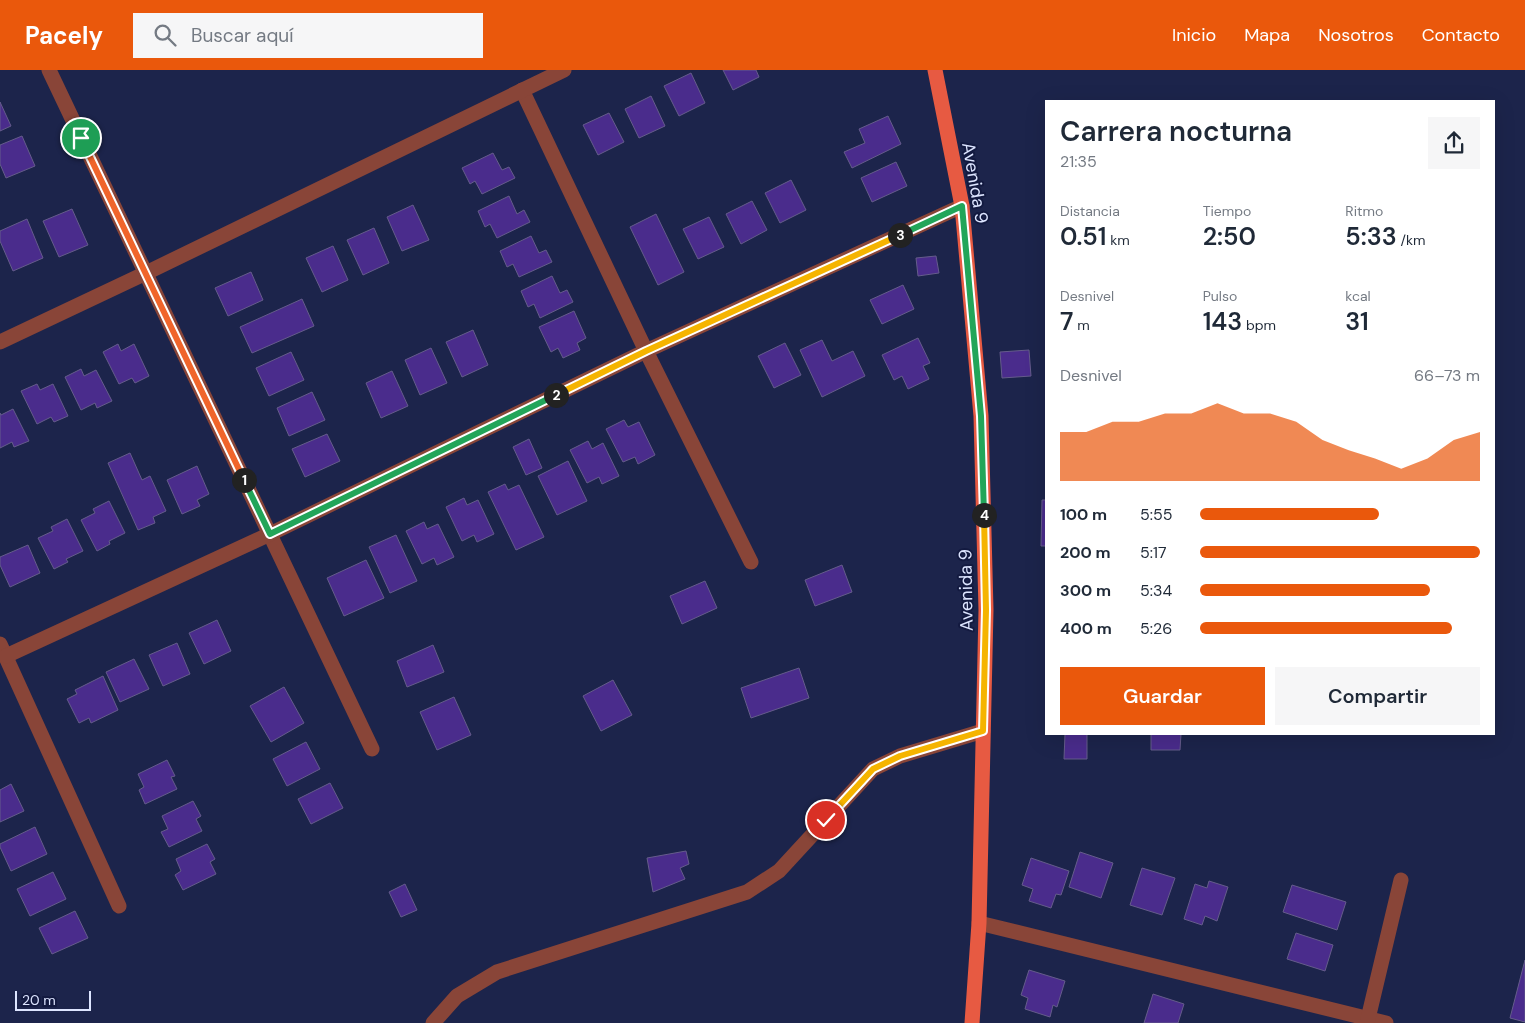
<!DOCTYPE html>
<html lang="es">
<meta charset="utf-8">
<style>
:root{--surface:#fff;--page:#f6f6f7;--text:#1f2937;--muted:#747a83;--accent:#ea580c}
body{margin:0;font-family:"DM Sans",sans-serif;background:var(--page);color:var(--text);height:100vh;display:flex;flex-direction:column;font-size:19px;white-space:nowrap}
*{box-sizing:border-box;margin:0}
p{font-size:16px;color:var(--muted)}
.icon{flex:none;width:28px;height:28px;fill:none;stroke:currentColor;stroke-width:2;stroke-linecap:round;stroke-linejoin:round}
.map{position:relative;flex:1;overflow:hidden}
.panel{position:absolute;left:1045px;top:30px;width:450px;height:635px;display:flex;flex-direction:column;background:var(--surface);border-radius:0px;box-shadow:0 5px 20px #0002}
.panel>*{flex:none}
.scale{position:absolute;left:15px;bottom:12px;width:76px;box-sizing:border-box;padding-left:5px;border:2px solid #dde5ff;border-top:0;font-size:14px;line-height:18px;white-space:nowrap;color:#dde5ff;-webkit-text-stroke:4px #131a40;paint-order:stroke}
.pin{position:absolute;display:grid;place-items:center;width:42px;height:42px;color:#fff;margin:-21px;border:2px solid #fff;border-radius:50%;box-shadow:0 1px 5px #0007}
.km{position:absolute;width:25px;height:25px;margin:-12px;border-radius:50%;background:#222;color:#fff;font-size:14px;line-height:25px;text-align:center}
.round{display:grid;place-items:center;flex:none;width:52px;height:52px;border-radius:0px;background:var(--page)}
.headline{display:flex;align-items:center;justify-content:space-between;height:85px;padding:0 15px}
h1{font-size:28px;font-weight:600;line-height:38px}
.metrics{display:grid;grid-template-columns:repeat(3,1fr);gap:8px;height:85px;padding:5px 15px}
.metrics div{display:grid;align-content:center}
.metrics b{font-size:25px;font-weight:600}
.metrics small{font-size:14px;font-weight:400}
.metrics p{font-size:14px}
.chart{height:140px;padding:10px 15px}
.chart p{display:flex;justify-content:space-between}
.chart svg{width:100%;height:90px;margin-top:5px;fill:var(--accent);opacity:.7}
.cta{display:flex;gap:10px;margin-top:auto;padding:10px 15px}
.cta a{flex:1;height:58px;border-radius:0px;background:var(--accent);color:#fff;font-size:20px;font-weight:600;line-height:58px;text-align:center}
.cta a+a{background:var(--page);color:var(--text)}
ul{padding:0 15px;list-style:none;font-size:16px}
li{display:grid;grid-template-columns:80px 60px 1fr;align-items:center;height:38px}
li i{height:12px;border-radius:6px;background:var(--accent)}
header{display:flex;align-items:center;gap:30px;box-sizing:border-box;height:70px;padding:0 25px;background:var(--accent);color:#fff}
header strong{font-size:24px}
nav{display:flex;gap:28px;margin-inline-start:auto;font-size:18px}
.search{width:350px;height:45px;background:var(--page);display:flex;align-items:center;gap:12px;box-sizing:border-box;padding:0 18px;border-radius:0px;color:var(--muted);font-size:19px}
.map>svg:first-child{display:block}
.building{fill:#4a2c8c;stroke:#655c8b}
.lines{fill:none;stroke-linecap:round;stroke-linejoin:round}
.minor{stroke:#894538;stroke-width:15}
.major{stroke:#e75a42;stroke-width:15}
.split-1-casing{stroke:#fff;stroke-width:10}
.split-2-casing{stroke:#fff;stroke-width:10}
.split-3-casing{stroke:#fff;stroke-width:10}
.split-4-casing{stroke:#fff;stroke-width:10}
.split-5-casing{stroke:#fff;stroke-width:10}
.split-1{stroke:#f0652b;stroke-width:6}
.split-2{stroke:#22a559;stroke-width:6}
.split-3{stroke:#f5b400;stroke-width:6}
.split-4{stroke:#22a559;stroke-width:6}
.split-5{stroke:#f5b400;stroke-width:6}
.labels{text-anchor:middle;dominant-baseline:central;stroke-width:4;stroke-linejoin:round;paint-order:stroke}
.street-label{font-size:18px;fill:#dde5ff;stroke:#131a40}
</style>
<header>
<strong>Pacely</strong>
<div class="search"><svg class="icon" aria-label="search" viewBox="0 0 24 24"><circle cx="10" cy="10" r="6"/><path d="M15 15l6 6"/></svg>Buscar aquí</div>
<nav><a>Inicio</a><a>Mapa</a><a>Nosotros</a><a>Contacto</a></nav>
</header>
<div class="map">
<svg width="1525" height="953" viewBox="0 0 1525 953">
<rect width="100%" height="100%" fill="#1c244b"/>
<!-- building -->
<g class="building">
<polygon points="723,0 756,0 759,7 733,20"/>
<polygon points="691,3 705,33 679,46 664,16"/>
<polygon points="651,26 665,56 639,68 625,39"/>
<polygon points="0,32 11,56 0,61"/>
<polygon points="609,43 624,72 598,85 583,55"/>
<polygon points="888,46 901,74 852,98 844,82 865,73 859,59"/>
<polygon points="22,66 35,96 6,108 0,94 0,75"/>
<polygon points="493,83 502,100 509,97 515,108 482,124 475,111 470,114 462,98"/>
<polygon points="896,92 907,116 872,132 861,108"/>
<polygon points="791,110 806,140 780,153 765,123"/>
<polygon points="509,126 517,144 524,140 530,152 497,168 490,154 485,157 478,141"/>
<polygon points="752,131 767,160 741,174 726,144"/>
<polygon points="413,135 429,170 402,181 387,147"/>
<polygon points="72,139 88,175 59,187 43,151"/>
<polygon points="656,144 684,202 658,215 630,157"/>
<polygon points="709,147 724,177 698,189 683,159"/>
<polygon points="27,149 43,188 13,201 0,171 0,161"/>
<polygon points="374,158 389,193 363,205 347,170"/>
<polygon points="531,166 539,183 546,180 552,192 519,207 513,194 507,197 500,181"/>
<polygon points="333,176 348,210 322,222 306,188"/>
<polygon points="936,186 939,203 918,206 916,188"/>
<polygon points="251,202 263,230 228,246 215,218"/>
<polygon points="552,206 560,223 567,220 573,232 540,248 534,234 528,237 521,221"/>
<polygon points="903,215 914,239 882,254 870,230"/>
<polygon points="302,229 314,256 252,283 240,257"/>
<polygon points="574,241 586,268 577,273 580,280 563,288 558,278 551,282 539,257"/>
<polygon points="473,260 488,295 462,307 446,272"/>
<polygon points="918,268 930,293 923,296 929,309 908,319 902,306 894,310 882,285"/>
<polygon points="822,270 832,291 853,281 865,306 822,327 800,280"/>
<polygon points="785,273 801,305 774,318 758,286"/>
<polygon points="118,274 121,281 134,274 149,306 135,313 132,308 119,314 103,282"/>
<polygon points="431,278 447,313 420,325 405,290"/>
<polygon points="1029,280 1031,306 1002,308 1000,282"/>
<polygon points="291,282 304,310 269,326 256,298"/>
<polygon points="81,299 84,306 96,300 112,331 97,338 95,333 81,340 65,307"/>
<polygon points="392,301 408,336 381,348 366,313"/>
<polygon points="37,314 40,320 53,314 68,346 54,352 51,347 37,354 21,321"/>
<polygon points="312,322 325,350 289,366 277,338"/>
<polygon points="13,339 29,371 14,377 12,372 0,378 0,343 1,345"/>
<polygon points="624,350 628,357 639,352 655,385 638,394 635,387 623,392 606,359"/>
<polygon points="327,364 340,391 305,407 292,379"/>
<polygon points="529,369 542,398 526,405 513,377"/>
<polygon points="588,371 592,379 603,373 619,406 602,414 599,407 587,413 570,380"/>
<polygon points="130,383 142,410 150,406 166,441 153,447 155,453 138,460 108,393"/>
<polygon points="568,391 587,431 557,445 538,406"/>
<polygon points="197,396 209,424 197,430 200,436 182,444 167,410"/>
<polygon points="505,414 508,420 519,415 544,467 516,480 488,422"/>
<polygon points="464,428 467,435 478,430 494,464 477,472 474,465 462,471 446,437"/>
<polygon points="1042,430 1046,430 1046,476 1041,476"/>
<polygon points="109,431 125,463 109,471 110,474 97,481 81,450 95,443 93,439"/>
<polygon points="67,449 83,481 66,489 68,492 54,499 38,468 53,461 51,457"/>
<polygon points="424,452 427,459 438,454 454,487 437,495 434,488 422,494 406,461"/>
<polygon points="396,465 417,511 390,523 369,477"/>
<polygon points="28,475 40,503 10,517 0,495 0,487"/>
<polygon points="366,490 384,528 344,546 327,508"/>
<polygon points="842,495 852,522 815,536 805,510"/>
<polygon points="705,511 717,538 682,554 670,526"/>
<polygon points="217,550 231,581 204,594 189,563"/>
<polygon points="177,573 190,604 163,616 149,585"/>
<polygon points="433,575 444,602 407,617 397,591"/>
<polygon points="134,589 149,619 120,632 106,602"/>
<polygon points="799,598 809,628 751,648 741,618"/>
<polygon points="103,606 118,640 91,653 89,648 79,653 67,629 77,624 75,620"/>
<polygon points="613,610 632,645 601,661 583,626"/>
<polygon points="284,617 304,653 271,672 250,636"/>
<polygon points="454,627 471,665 437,680 420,642"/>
<polygon points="1065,664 1087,664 1087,689 1064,689"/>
<polygon points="1151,664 1181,664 1180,680 1151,680"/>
<polygon points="306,672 320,699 287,716 273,689"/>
<polygon points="167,690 175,706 171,707 177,719 145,734 139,720 144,717 138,704"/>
<polygon points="330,713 343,738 311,754 298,729"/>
<polygon points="11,714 24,741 0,752 0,720"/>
<polygon points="193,731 201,746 196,749 202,761 169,777 161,762 168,759 162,746"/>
<polygon points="35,757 47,784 11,801 0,777 0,774"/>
<polygon points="207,774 215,789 210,792 216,804 183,820 175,805 181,801 176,789"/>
<polygon points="686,781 689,794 680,798 685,809 653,822 647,788"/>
<polygon points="1080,782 1113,793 1101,828 1069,817"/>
<polygon points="1031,788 1069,801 1061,825 1056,824 1051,838 1029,831 1033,819 1022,815"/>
<polygon points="1142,798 1175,808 1162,845 1130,835"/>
<polygon points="53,802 66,829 30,846 17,819"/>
<polygon points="1209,811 1228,817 1217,851 1205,846 1202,855 1184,849 1195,814 1207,818"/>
<polygon points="405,814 417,840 401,847 389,822"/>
<polygon points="1292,815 1346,832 1337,860 1283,842"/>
<polygon points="75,841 88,868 52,884 39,858"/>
<polygon points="1296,863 1333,875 1325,901 1287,889"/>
<polygon points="1525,890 1525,952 1510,948"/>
<polygon points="1029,900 1065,911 1057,937 1053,935 1050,947 1025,939 1028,928 1021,925"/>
<polygon points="1153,924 1184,934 1178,953 1144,953"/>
</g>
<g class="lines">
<!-- minor -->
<g class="minor">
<polyline points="49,0 372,679"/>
<polyline points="522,20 646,281 751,492"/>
<polyline points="0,272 146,203 564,0"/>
<polyline points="0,574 119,836"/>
<polyline points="6,586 270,464 646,281 962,136"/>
<polyline points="979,853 1386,953"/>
<polyline points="433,953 457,926 497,902 747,822 779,801 873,699 900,686 983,661"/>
<polyline points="1367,953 1401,810"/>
</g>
<!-- major -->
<polyline class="major" points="935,0 962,136 981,346 986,540 979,853 972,953"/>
</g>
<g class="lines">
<defs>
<polyline id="split-1" points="81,68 244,410"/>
<polyline id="split-2" points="244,410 270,464 556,325"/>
<polyline id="split-3" points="556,325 646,281 900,165"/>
<polyline id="split-4" points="900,165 962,136 981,346 984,445"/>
<polyline id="split-5" points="826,750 873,699 900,686 983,661 986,540 984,445"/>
</defs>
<!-- split-1 casing -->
<use href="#split-1" class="split-1-casing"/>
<!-- split-2 casing -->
<use href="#split-2" class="split-2-casing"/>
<!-- split-3 casing -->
<use href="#split-3" class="split-3-casing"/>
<!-- split-4 casing -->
<use href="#split-4" class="split-4-casing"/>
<!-- split-5 casing -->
<use href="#split-5" class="split-5-casing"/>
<!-- split-1 -->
<use href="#split-1" class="split-1"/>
<!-- split-2 -->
<use href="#split-2" class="split-2"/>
<!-- split-3 -->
<use href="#split-3" class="split-3"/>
<!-- split-4 -->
<use href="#split-4" class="split-4"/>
<!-- split-5 -->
<use href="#split-5" class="split-5"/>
</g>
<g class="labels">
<!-- street labels -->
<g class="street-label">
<text transform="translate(975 113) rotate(80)">Avenida 9</text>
<text transform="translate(966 520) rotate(-91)">Avenida 9</text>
</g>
</g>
</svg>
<div class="scale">20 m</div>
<div class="pin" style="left:81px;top:68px;background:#1e9e55"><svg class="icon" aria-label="arrive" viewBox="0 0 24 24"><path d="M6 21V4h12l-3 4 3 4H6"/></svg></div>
<div class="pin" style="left:826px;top:750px;background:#d93025"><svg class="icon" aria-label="check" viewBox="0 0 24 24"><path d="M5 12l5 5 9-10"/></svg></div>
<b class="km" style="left:244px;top:410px">1</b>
<b class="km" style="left:556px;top:325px">2</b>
<b class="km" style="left:900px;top:165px">3</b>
<b class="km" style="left:984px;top:445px">4</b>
<section class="panel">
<div class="headline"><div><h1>Carrera nocturna</h1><p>21:35</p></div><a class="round"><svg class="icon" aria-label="share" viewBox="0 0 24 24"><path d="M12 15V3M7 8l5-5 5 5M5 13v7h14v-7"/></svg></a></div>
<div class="metrics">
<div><p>Distancia</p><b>0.51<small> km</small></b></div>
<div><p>Tiempo</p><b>2:50</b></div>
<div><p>Ritmo</p><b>5:33<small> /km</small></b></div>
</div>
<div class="metrics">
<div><p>Desnivel</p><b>7<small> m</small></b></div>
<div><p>Pulso</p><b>143<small> bpm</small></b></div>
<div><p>kcal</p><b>31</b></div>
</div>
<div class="chart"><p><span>Desnivel</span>66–73 m</p>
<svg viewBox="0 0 160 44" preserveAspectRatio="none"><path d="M0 44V20L10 20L20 15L30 15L40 11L50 11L60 6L70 11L80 11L90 15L100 24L110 29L120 33L130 38L140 33L150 24L160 20V44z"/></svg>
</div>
<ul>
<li><b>100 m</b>5:55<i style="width:64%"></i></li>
<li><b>200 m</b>5:17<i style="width:100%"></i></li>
<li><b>300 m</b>5:34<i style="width:82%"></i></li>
<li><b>400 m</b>5:26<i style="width:90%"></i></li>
</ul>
<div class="cta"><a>Guardar</a><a>Compartir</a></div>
</section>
</div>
